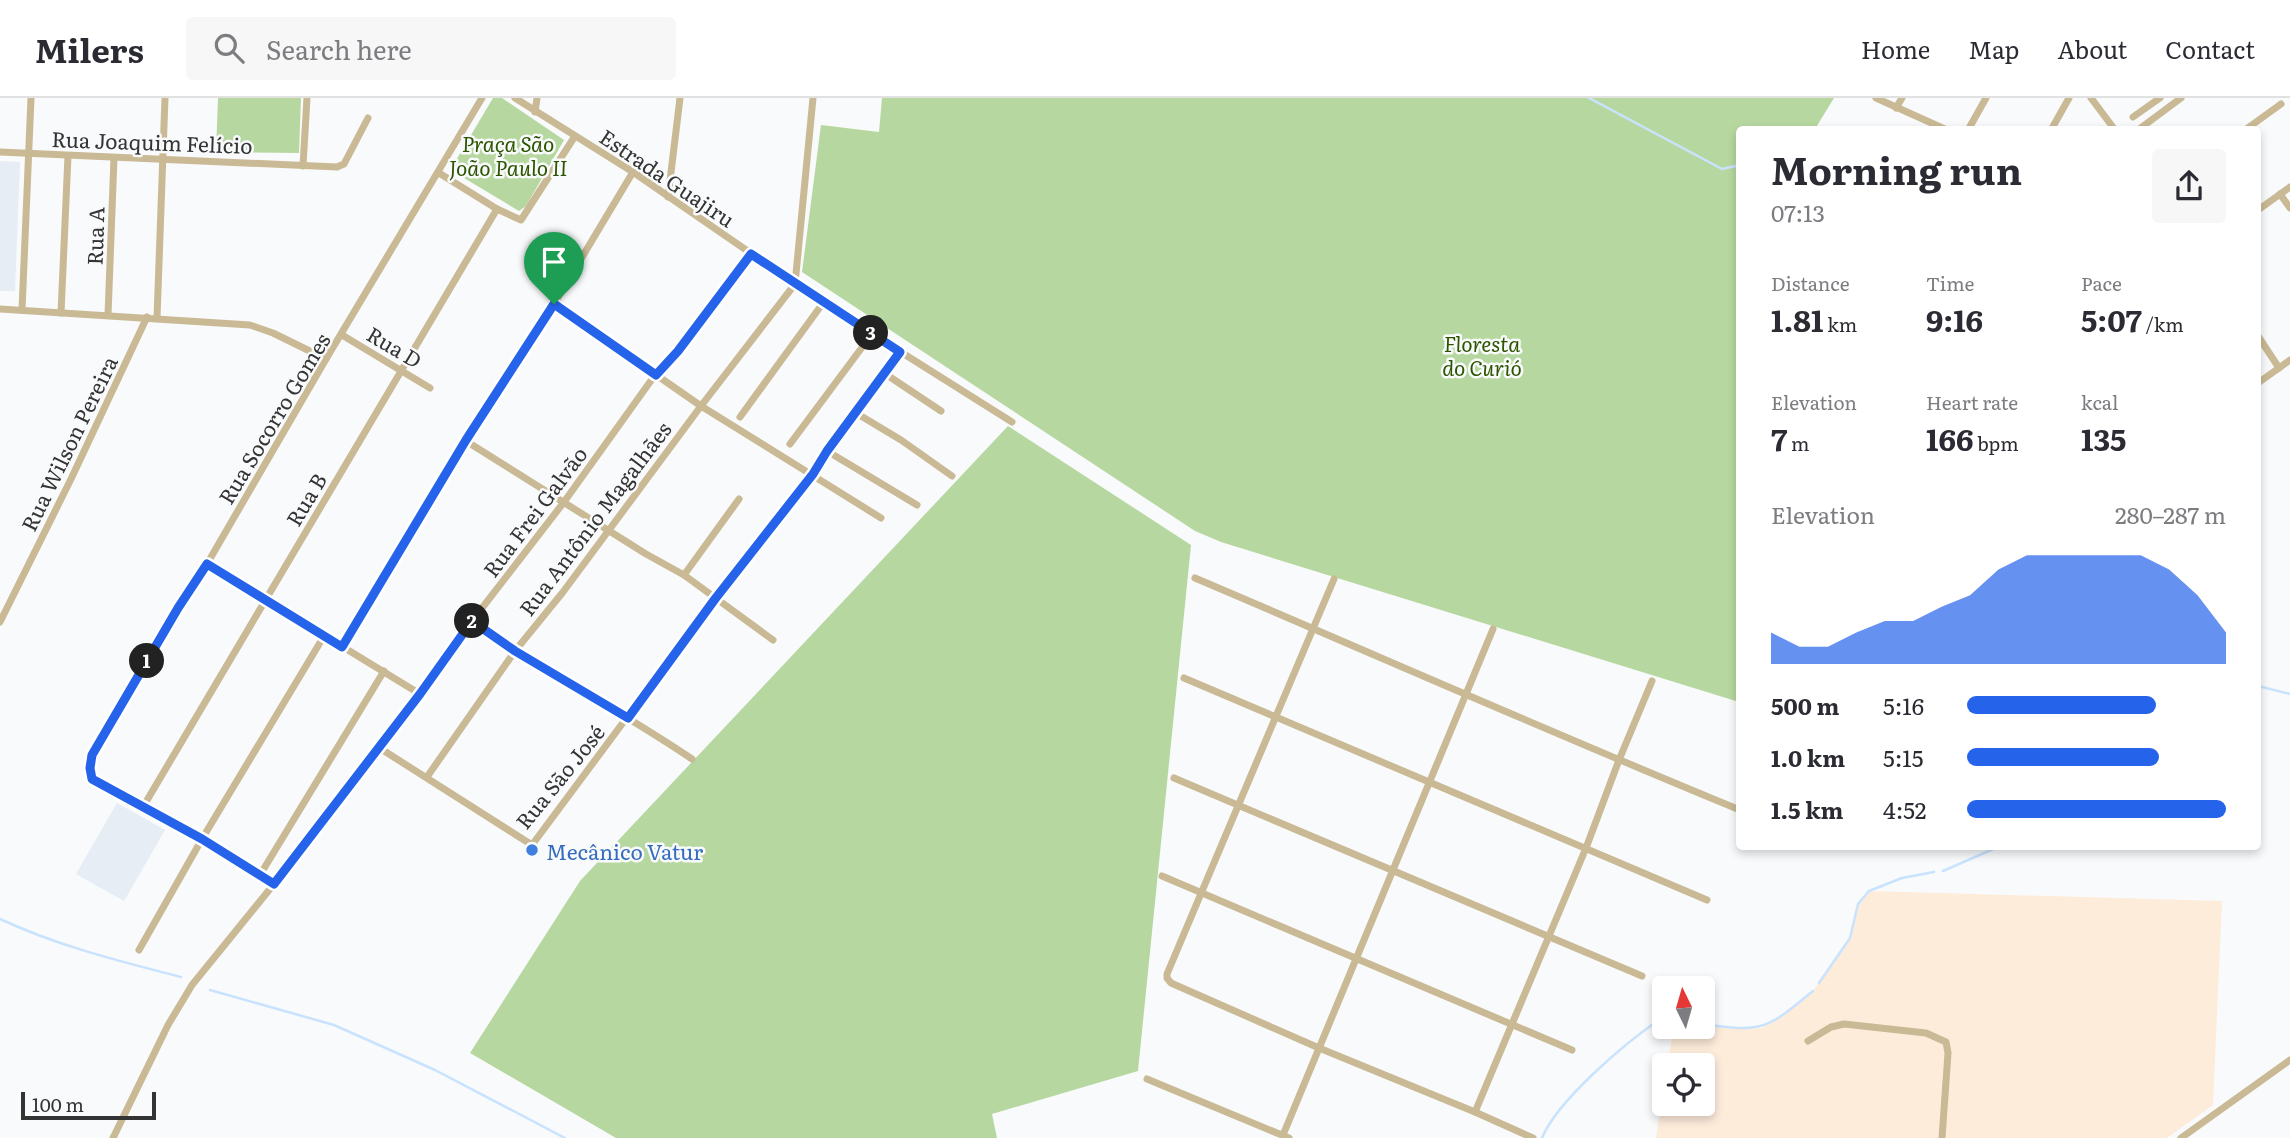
<!DOCTYPE html>
<meta charset="utf-8">
<style>
:root{--surface:#fff;--page:#f7f7f7;--text:#2b2b33;--muted:#7c7c81;--line:#e1e1e2;--accent:#2563eb}
body{margin:0;font-family:Literata,serif;background:var(--page);color:var(--text);height:100vh;display:flex;flex-direction:column;font-size:26px;white-space:nowrap}
*{box-sizing:border-box;margin:0}
p{font-size:23px;color:var(--muted)}
.icon{flex:none;width:38px;height:38px;fill:none;stroke:currentColor;stroke-width:2;stroke-linecap:round;stroke-linejoin:round}
.map{position:relative;flex:1;overflow:hidden}
.sheet{position:absolute;left:1736px;top:28px;width:525px;height:724px;display:flex;flex-direction:column;background:var(--surface);border-radius:7px;box-shadow:0 4px 10px #0003}
.sheet>*{flex:none}
.needle{width:46px;rotate:355deg}
.controls{position:absolute;left:1652px;top:878px;display:grid;gap:14px}
.controls a{display:grid;place-items:center;width:63px;height:63px;border-radius:7px;background:var(--surface);box-shadow:0 4px 10px #0003;font-size:35px}
.scale{position:absolute;left:21px;bottom:18px;width:135px;box-sizing:border-box;padding-left:7px;border:4px solid #343434;border-top:0;font-size:19px;line-height:24px;white-space:nowrap;color:#343434;-webkit-text-stroke:5px #f9fafb;paint-order:stroke}
.pin{position:absolute;display:grid;place-items:center;width:60px;height:60px;color:#fff;margin:-72px -30px;border-radius:50% 50% 50% 0;rotate:-45deg;box-shadow:0 0 7px #0007}
.pin .icon{rotate:45deg}
.km{position:absolute;width:35px;height:35px;margin:-18px;border-radius:50%;background:#222;color:#fff;font-size:19px;line-height:35px;text-align:center}
.round{display:grid;place-items:center;flex:none;width:74px;height:74px;border-radius:7px;background:var(--page)}
.headline{display:flex;align-items:center;justify-content:space-between;height:119px;padding:0 35px}
h1{font-size:38px;font-weight:700;line-height:52px}
.metrics{display:grid;grid-template-columns:repeat(3,1fr);gap:10px;height:119px;padding:7px 35px}
.metrics div{display:grid;align-content:center}
.metrics b{font-size:30px;font-weight:700}
.metrics small{font-size:19px;font-weight:400}
.metrics p{font-size:19px}
.chart{height:196px;padding:14px 35px}
.chart p{display:flex;justify-content:space-between}
.chart svg{width:100%;height:126px;margin-top:7px;fill:var(--accent);opacity:.7}
ul{padding:0 35px;list-style:none;font-size:23px}
li{display:grid;grid-template-columns:112px 84px 1fr;align-items:center;height:52px}
li i{height:18px;border-radius:9px;background:var(--accent)}
header{display:flex;align-items:center;gap:42px;box-sizing:border-box;height:98px;padding:0 35px;background:var(--surface);border-bottom:2px solid var(--line)}
header strong{font-size:33px}
nav{display:flex;gap:38px;margin-inline-start:auto;font-size:24px}
.search{width:490px;height:63px;background:var(--page);display:flex;align-items:center;gap:18px;box-sizing:border-box;padding:0 24px;border-radius:7px;color:var(--muted);font-size:26px}
.map>svg:first-child{display:block}
.industrial{fill:#feecdb}
.built{fill:#e7edf4}
.green{fill:#b6d8a0}
.lines{fill:none;stroke-linecap:round;stroke-linejoin:round}
.stream{stroke:#c9e3fe;stroke-width:2.5}
.street{stroke:#cab995;stroke-width:7}
.route-casing{stroke:#fff;stroke-width:14}
.route{stroke:#2563eb;stroke-width:9}
.shop-dot{fill:#3f7fe0;stroke:#f9fafb;stroke-width:2.5}
.labels{text-anchor:middle;dominant-baseline:central;stroke-width:5;stroke-linejoin:round;paint-order:stroke}
.street-label{font-size:21px;fill:#343434;stroke:#f9fafb}
.park-label{font-size:21px;font-style:italic;fill:#2d5500;stroke:#f9fafb}
.shop-label{font-size:21px;fill:#366cbe;stroke:#f9fafb;text-anchor:start}
</style>
<header>
<strong>Milers</strong>
<div class="search"><svg class="icon" aria-label="search" viewBox="0 0 24 24"><circle cx="10" cy="10" r="6"/><path d="M15 15l6 6"/></svg>Search here</div>
<nav><a>Home</a><a>Map</a><a>About</a><a>Contact</a></nav>
</header>
<div class="map">
<svg width="2290" height="1040" viewBox="0 0 2290 1040">
<rect width="100%" height="100%" fill="#f9fafb"/>
<!-- industrial -->
<polygon class="industrial" points="1869,793 2222,803 2213,1007 2167,1040 1656,1040 1664,986 1664,1006 1703,1006 1703,968 1667,968 1674,929 1703,929 1703,926 1748,931 1762,930 1784,917 1813,893 1850,840 1858,806"/>
<!-- built -->
<g class="built">
<polygon points="0,63 20,64 15,193 0,193"/>
<polygon points="117,705 165,732 124,803 76,776"/>
</g>
<!-- green -->
<g class="green">
<polygon points="218,0 301,0 299,55 216,54"/>
<polygon points="493,0 502,0 564,42 526,108 519,113 454,74 452,69"/>
<polygon points="882,0 1834,0 1815,31 1740,32 1739,604 1221,444 1195,433 802,174 821,27 879,34"/>
<polygon points="1008,328 1191,447 1138,973 992,1016 997,1040 616,1040 470,955 580,783"/>
</g>
<g class="lines">
<!-- stream -->
<g class="stream">
<polyline points="1589,0 1722,71 1740,67"/>
<polyline points="2258,588 2290,596"/>
<polyline points="1943,773 1998,749"/>
<path d="M 0,821 C 58,848 119,863 181,879"/>
<polyline points="1819,885 1850,840 1858,806 1869,793 1902,780 1934,774"/>
<polyline points="210,892 334,927 435,972 565,1040"/>
<path d="M 1703,926 C 1763,935 1767,931 1813,893"/>
<path d="M 1542,1040 C 1557,1003 1625,945 1659,922 L 1664,921"/>
</g>
<!-- street -->
<g class="street">
<polyline points="515,0 633,74 823,205 1012,324"/>
<polyline points="1876,0 1947,32"/>
<polyline points="2091,0 2115,32"/>
<polyline points="1896,10 1902,0"/>
<polyline points="535,14 537,0"/>
<polyline points="2133,19 2160,0"/>
<polyline points="1968,32 1986,0"/>
<polyline points="2051,32 2069,0"/>
<polyline points="2138,32 2181,0"/>
<polyline points="2245,32 2281,6"/>
<polyline points="0,54 337,69 344,66 368,20"/>
<polyline points="303,68 307,0"/>
<polyline points="439,75 497,111 521,122 575,38"/>
<polyline points="2280,96 2290,110"/>
<polyline points="668,99 680,0"/>
<polyline points="2258,112 2290,89"/>
<polyline points="554,206 701,308 881,420"/>
<polyline points="0,211 250,227 273,235 326,261"/>
<polyline points="22,212 31,0"/>
<polyline points="61,215 68,58"/>
<polyline points="108,217 114,60"/>
<polyline points="157,220 165,0"/>
<polyline points="342,237 430,290"/>
<polyline points="2258,238 2279,270"/>
<polyline points="884,275 941,313"/>
<polyline points="2258,285 2290,262"/>
<polyline points="856,315 901,342 952,378"/>
<polyline points="740,319 823,205"/>
<polyline points="466,343 646,456 684,477 773,542"/>
<polyline points="790,346 872,236"/>
<polyline points="827,353 917,407"/>
<polyline points="207,466 420,596"/>
<polyline points="684,477 739,401"/>
<path d="M 1195,480 C 1376,557 1557,637 1740,712"/>
<polyline points="1334,481 1167,876 1167,880 1171,885 1319,950 1475,1014 1533,1040"/>
<path d="M 472,523 C 543,573 620,612 692,661"/>
<polyline points="0,524 71,381 147,219"/>
<polyline points="342,549 466,343 554,206 633,74"/>
<polyline points="1184,580 1707,802"/>
<polyline points="378,649 532,747 715,501 813,376 827,353 900,254"/>
<polyline points="427,679 515,553 563,494 701,308 795,186 813,0"/>
<polyline points="1174,680 1642,878"/>
<polyline points="143,709 497,111"/>
<polyline points="260,777 384,573"/>
<polyline points="1162,778 1572,952"/>
<path d="M 274,786 L 202,741 L 100,687 C 88,678 88,671 92,657 L 178,510 L 207,466 L 326,261 L 482,0"/>
<polyline points="139,852 202,741 324,538"/>
<polyline points="1808,943 1831,929 1844,926 1926,935 1946,944 1948,955 1942,1040"/>
<polyline points="1147,981 1289,1040"/>
<polyline points="1475,1014 1586,750 1619,662 1652,583"/>
<polyline points="1283,1037 1493,531"/>
<polyline points="113,1040 168,927 192,887 274,786 420,596 472,523 564,404 655,277 678,252 751,156"/>
<polyline points="2181,1040 2290,962"/>
</g>
</g>
<g class="lines">
<defs>
<polygon id="route" points="751,156 900,254 827,353 813,376 715,501 628,620 515,553 472,523 420,596 274,786 202,741 92,681 90,670 92,657 178,510 207,466 342,549 466,342 554,206 656,277 678,253"/>
</defs>
<!-- route casing -->
<use href="#route" class="route-casing"/>
<!-- route -->
<use href="#route" class="route"/>
</g>
<!-- markers -->
<circle class="shop-dot" cx="532" cy="752" r="7"/>
<g class="labels">
<!-- street labels -->
<g class="street-label">
<text transform="translate(152 43) rotate(2)">Rua Joaquim Felício</text>
<text transform="translate(668 79) rotate(34)">Estrada Guajiru</text>
<text transform="translate(94 138) rotate(-88)">Rua A</text>
<text transform="translate(395 248) rotate(31)">Rua D</text>
<text transform="translate(273 320) rotate(-59)">Rua Socorro Gomes</text>
<text transform="translate(68 345) rotate(-64)">Rua Wilson Pereira</text>
<text transform="translate(305 401) rotate(-59)">Rua B</text>
<text transform="translate(534 413) rotate(-53)">Rua Frei Galvão</text>
<text transform="translate(594 420) rotate(-53)">Rua Antônio Magalhães</text>
<text transform="translate(559 678) rotate(-51)">Rua São José</text>
</g>
<!-- park labels -->
<g class="park-label">
<text x="508" y="44">Praça São<tspan x="508" dy="24">João Paulo II</tspan></text>
<text x="1482" y="244">Floresta<tspan x="1482" dy="24">do Curió</tspan></text>
</g>
<!-- shop labels -->
<g class="shop-label">
<text x="546" y="752">Mecânico Vatur</text>
</g>
</g>
</svg>
<div class="controls">
<a><svg class="needle" viewBox="-14 -14 28 28"><path d="M0-13l5 13h-10z" fill="#e53935"/><path d="M0 13l5-13h-10z" fill="#7c7c81"/></svg></a>
<a><svg class="icon" aria-label="locate" viewBox="0 0 24 24"><circle cx="12" cy="12" r="6"/><path d="M12 2v4M12 18v4M2 12h4M18 12h4"/></svg></a>
</div>
<div class="scale">100 m</div>
<div class="pin" style="left:554px;top:206px;background:#1e9e55"><svg class="icon" aria-label="arrive" viewBox="0 0 24 24"><path d="M6 21V4h12l-3 4 3 4H6"/></svg></div>
<b class="km" style="left:147px;top:563px">1</b>
<b class="km" style="left:472px;top:523px">2</b>
<b class="km" style="left:871px;top:235px">3</b>
<section class="sheet">
<div class="headline"><div><h1>Morning run</h1><p>07:13</p></div><a class="round"><svg class="icon" aria-label="share" viewBox="0 0 24 24"><path d="M12 15V3M7 8l5-5 5 5M5 13v7h14v-7"/></svg></a></div>
<div class="metrics">
<div><p>Distance</p><b>1.81<small> km</small></b></div>
<div><p>Time</p><b>9:16</b></div>
<div><p>Pace</p><b>5:07<small> /km</small></b></div>
</div>
<div class="metrics">
<div><p>Elevation</p><b>7<small> m</small></b></div>
<div><p>Heart rate</p><b>166<small> bpm</small></b></div>
<div><p>kcal</p><b>135</b></div>
</div>
<div class="chart"><p><span>Elevation</span>280–287 m</p>
<svg viewBox="0 0 160 44" preserveAspectRatio="none"><path d="M0 44V33L10 38L20 38L30 33L40 29L50 29L60 24L70 20L80 11L90 6L100 6L110 6L120 6L130 6L140 11L150 20L160 33V44z"/></svg>
</div>
<ul>
<li><b>500 m</b>5:16<i style="width:73%"></i></li>
<li><b>1.0 km</b>5:15<i style="width:74%"></i></li>
<li><b>1.5 km</b>4:52<i style="width:100%"></i></li>
</ul>
</section>
</div>
